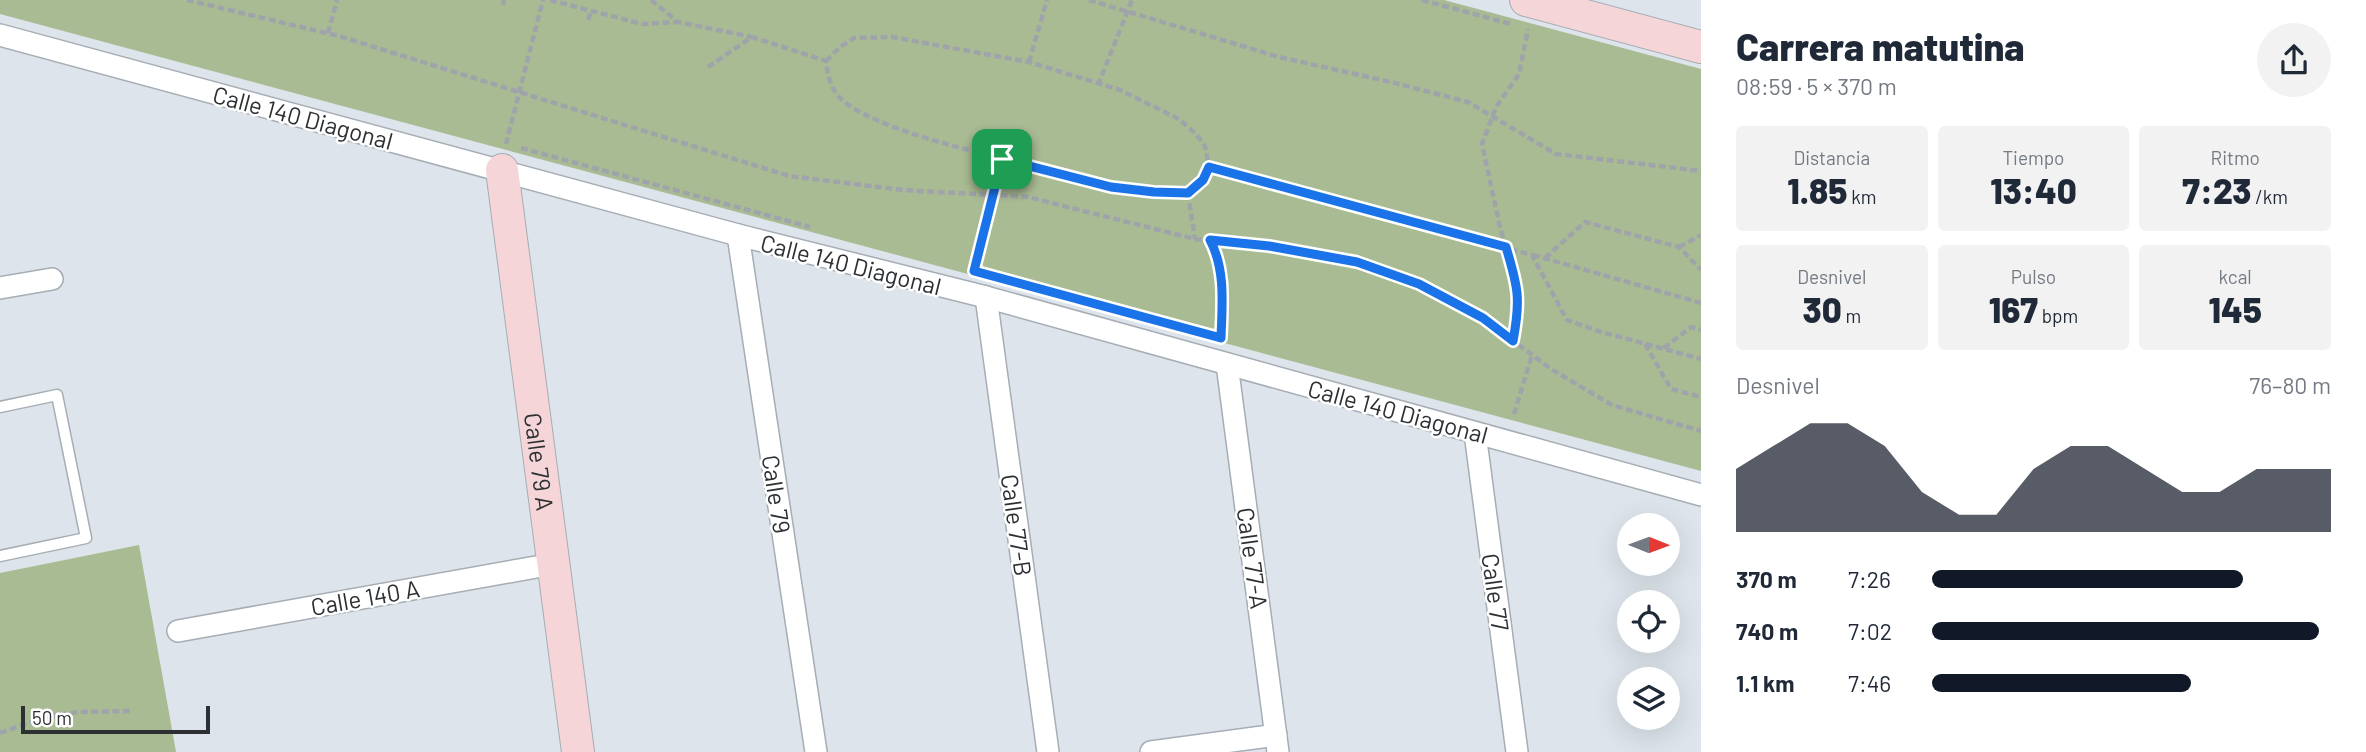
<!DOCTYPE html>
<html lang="es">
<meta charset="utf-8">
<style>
:root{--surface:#fff;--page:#f2f2f3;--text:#1f2937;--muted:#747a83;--accent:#111827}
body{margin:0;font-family:Barlow,sans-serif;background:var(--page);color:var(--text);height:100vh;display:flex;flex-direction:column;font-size:26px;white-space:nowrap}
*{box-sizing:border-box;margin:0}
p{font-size:23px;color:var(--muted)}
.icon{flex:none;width:38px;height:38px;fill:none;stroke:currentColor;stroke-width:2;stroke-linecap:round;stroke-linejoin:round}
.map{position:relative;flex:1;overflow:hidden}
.panel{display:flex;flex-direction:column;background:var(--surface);width:665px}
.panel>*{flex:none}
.needle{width:46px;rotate:91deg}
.buttons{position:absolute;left:1617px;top:513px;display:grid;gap:14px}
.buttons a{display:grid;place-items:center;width:63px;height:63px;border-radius:50%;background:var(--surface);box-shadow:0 7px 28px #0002;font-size:35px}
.scale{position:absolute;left:21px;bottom:18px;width:189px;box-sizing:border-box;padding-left:7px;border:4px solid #2d3033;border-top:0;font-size:19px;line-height:24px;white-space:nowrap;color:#2d3033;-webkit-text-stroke:5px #fff;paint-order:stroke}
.pin{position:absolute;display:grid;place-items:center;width:60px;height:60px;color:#fff;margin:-30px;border-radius:14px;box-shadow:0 4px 10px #0006}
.round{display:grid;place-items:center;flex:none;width:74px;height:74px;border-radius:37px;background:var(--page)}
.summary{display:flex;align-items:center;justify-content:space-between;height:119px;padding:0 35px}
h1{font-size:38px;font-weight:800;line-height:52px}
.figures{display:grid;grid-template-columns:repeat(3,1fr);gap:10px;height:119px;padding:7px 35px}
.figures div{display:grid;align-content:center;border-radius:7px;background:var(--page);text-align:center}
.figures b{font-size:35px;font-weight:800}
.figures small{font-size:19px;font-weight:400}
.figures p{font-size:19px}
.chart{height:196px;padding:14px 35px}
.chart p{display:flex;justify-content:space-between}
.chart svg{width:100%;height:126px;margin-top:7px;fill:var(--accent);opacity:.7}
ul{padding:0 35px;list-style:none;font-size:23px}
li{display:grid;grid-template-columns:112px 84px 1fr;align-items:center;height:52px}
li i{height:18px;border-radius:9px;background:var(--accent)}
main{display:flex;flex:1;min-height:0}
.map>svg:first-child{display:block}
.green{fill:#a9bb93}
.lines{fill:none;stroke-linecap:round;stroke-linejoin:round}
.lane-casing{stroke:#a6adb4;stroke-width:13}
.street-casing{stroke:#a6adb4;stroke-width:24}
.secondary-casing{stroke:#a6adb4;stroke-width:34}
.path{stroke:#9fa4aa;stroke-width:4.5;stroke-dasharray:7 3.5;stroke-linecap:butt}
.lane{stroke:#fff;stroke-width:10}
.street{stroke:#fff;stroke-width:21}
.secondary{stroke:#f5d5d7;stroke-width:32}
.route-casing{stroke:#fff;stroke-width:14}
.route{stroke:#1a73e8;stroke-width:9}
.labels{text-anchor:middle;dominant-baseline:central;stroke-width:5;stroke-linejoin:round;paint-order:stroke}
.street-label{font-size:24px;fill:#2d3033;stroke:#fff}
</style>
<main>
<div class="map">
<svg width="1701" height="752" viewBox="0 0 1701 752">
<rect width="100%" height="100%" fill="#dde4eb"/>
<!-- green -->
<g class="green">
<polygon points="0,0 1444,0 1701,69 1701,471 0,14"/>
<polygon points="139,545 176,752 0,752 0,573"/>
</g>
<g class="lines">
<defs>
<polyline id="lane" points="0,407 57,395 86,538 0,556"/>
<g id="street">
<polyline points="0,35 738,235 986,297 1701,495"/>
<polyline points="738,235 816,752"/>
<polyline points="0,288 52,279"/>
<polyline points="986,297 1048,752"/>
<polyline points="1227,364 1278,752"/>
<polyline points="1475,433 1517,752"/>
<polyline points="178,631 553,564"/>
<polyline points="1151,752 1276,735"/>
</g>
<g id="secondary">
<polyline points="1526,0 1701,47"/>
<path id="s1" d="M 502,170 L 578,752"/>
</g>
</defs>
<!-- lane casing -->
<use href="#lane" class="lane-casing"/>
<!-- street casing -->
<use href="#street" class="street-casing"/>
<!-- secondary casing -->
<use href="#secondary" class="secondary-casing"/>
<!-- path -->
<g class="path">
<polyline points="187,0 339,36 789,176 903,190 1028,197 1195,239 1270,246 1358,262 1418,284 1483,318 1551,369 1612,405 1701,431"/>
<polyline points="550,0 642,24 678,22"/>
<polyline points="651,0 678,22 752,37"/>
<polyline points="1089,0 1279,57 1391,82 1468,102 1556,154 1701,171"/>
<polyline points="1422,0 1511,24"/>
<polyline points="503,5 504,0"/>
<polyline points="588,20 591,11"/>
<polyline points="328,33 337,0"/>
<polyline points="826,61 840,47 854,38 892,37 1029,62 1120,90 1179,119 1195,133 1205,146 1209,167"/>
<polyline points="1029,62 1047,0"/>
<path d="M 708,67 L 752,37 L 826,61 C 828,81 833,95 850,106 C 861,114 875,119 888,125 C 930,141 969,150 1011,161 C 1064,175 1129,200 1184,193 C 1197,191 1204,177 1209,167 L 1532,255 L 1567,320 L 1598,331 L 1701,359"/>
<polyline points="1098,85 1132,0"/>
<polyline points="506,144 543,0"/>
<polyline points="521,148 810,227"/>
<polyline points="1188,193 1195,239"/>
<path d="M 1210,241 C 1225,268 1224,309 1220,338"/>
<polyline points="1679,247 1701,235"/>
<polyline points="1533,255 1701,303"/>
<polyline points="1545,258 1585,222 1679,247 1701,270"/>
<polyline points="974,271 1002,159"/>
<polyline points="1513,340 1518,312 1518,286 1500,227 1482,144 1496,107 1519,74 1528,29"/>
<polyline points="1645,344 1671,389 1701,397"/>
<polyline points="1664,348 1691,327 1701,330"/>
<polyline points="1514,414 1532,355"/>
<polyline points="0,733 48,716 79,712 131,711"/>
</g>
<!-- lane -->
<use href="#lane" class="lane"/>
<!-- street -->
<use href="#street" class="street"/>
<!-- secondary -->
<use href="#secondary" class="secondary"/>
</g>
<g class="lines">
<defs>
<path id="route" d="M 1002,159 L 1111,187 L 1154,192 L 1188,193 L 1203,180 L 1209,167 L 1506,247 C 1518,287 1521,299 1513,341 L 1483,318 L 1419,284 L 1357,262 L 1269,246 L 1210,240 C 1226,270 1222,306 1221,338 L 974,271 Z"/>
</defs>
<!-- route casing -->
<use href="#route" class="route-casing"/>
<!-- route -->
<use href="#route" class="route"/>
</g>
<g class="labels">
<!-- street labels -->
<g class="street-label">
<text transform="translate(303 117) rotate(15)">Calle 140 Diagonal</text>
<text transform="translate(851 264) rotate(14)">Calle 140 Diagonal</text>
<text transform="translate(1398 411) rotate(15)">Calle 140 Diagonal</text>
<text stroke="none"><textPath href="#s1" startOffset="294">Calle 79 A</textPath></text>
<text transform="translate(777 494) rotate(81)">Calle 79</text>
<text transform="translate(1017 525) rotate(82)">Calle 77-B</text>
<text transform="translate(1253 558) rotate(82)">Calle 77-A</text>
<text transform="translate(1496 592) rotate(82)">Calle 77</text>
<text transform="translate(365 597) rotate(-10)">Calle 140 A</text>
</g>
</g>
</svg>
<div class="buttons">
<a><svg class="needle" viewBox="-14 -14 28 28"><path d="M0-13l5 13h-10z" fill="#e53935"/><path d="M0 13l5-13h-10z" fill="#747a83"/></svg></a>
<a><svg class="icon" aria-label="locate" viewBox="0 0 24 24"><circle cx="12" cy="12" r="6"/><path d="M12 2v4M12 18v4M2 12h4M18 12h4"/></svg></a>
<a><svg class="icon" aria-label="layers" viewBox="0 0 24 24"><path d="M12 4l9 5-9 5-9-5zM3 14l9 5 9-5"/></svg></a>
</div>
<div class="scale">50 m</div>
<div class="pin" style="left:1002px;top:159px;background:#1e9e55"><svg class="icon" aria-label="arrive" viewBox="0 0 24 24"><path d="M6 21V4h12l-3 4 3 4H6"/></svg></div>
</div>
<section class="panel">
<div class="summary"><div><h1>Carrera matutina</h1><p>08:59 · 5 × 370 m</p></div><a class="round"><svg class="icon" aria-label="share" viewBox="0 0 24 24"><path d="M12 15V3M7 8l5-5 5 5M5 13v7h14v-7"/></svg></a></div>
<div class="figures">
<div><p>Distancia</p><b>1.85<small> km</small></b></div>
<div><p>Tiempo</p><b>13:40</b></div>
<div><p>Ritmo</p><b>7:23<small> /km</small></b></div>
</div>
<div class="figures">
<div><p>Desnivel</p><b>30<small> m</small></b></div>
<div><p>Pulso</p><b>167<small> bpm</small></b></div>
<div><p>kcal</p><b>145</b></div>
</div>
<div class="chart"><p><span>Desnivel</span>76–80 m</p>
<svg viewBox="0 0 160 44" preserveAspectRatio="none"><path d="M0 44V22L10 14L20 6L30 6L40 14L50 30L60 38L70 38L80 22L90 14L100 14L110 22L120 30L130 30L140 22L150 22L160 22V44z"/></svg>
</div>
<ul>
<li><b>370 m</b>7:26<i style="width:78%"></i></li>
<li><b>740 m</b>7:02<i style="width:97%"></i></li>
<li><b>1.1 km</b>7:46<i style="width:65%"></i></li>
</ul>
</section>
</main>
